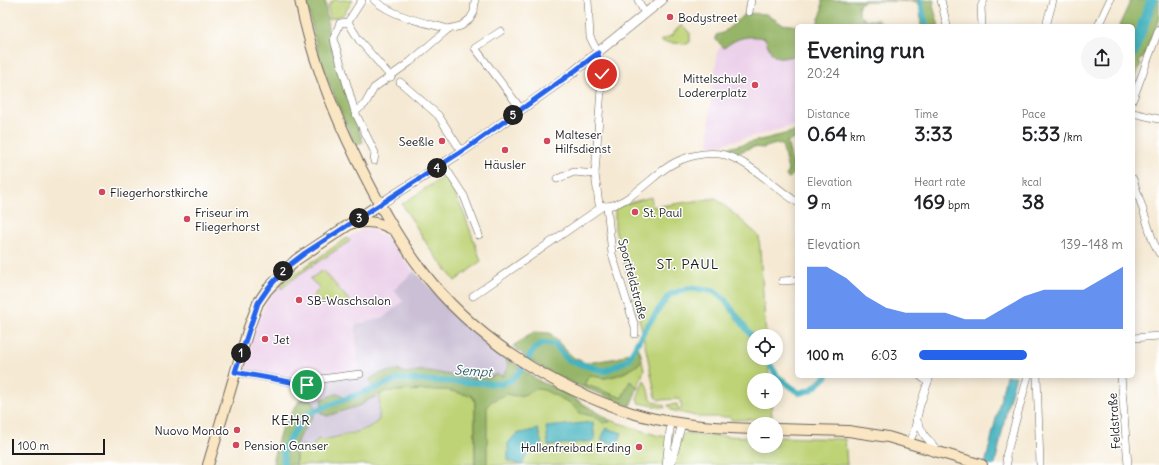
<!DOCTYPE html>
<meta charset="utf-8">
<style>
:root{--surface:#fff;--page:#f6f6f6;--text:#202124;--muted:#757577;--accent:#2563eb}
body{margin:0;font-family:Delius,sans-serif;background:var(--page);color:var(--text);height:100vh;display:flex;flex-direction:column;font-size:15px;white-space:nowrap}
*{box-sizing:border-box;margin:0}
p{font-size:13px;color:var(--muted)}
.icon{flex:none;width:22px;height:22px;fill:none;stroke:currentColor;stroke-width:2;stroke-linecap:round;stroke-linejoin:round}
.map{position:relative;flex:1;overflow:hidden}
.details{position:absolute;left:795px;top:24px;width:340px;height:354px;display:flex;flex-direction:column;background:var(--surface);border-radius:6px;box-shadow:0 2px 10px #0003}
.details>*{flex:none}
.controls{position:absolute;left:747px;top:329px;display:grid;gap:8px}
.controls a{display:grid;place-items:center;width:36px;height:36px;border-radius:50%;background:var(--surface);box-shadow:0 2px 10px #0003;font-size:20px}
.scale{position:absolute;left:12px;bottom:10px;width:93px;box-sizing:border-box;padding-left:4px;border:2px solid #1c1c1c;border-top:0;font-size:11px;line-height:14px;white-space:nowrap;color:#1c1c1c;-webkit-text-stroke:3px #fff;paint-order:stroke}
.pin{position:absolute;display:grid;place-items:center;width:34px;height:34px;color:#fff;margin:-17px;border:2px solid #fff;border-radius:50%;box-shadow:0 1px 4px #0007}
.km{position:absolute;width:20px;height:20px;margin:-10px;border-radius:50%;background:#222;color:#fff;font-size:11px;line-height:20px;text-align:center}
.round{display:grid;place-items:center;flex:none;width:42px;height:42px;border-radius:21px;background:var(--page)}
.headline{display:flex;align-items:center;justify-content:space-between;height:68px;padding:0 12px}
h1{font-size:22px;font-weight:700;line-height:30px}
.stats{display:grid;grid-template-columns:repeat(3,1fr);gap:6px;height:68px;padding:4px 12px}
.stats div{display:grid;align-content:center}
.stats b{font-size:20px;font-weight:700}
.stats small{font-size:11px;font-weight:400}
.stats p{font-size:11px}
.chart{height:112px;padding:8px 12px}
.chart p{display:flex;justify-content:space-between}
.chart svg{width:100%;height:72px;margin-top:4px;fill:var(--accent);opacity:.7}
ul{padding:0 12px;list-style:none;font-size:13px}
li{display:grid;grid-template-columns:64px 48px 1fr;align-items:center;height:30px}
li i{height:10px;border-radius:5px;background:var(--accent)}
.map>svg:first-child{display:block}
.built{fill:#ecd1ea}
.industrial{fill:#cbbfd5}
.green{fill:#bed376;stroke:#6d7849}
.forest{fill:#96b567;stroke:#596842}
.water{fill:#45b3bf;stroke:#30686e}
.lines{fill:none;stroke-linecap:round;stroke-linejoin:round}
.canal{stroke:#45b3bf;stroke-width:6}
.river{stroke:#45b3bf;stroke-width:11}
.minor-casing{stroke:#68645c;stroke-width:8}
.tertiary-casing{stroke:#68645c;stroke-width:10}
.secondary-casing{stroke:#68645c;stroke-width:12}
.minor{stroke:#fff;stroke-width:7}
.tertiary{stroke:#fff;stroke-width:9}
.secondary{stroke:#fbe6c3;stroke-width:10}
.route-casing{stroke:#fff;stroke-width:8}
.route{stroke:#2563eb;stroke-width:5}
.poi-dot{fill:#d1495b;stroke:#fff;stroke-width:1.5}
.labels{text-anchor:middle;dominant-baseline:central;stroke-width:3;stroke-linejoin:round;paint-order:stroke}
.poi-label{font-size:12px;fill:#1c1c1c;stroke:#fff;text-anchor:start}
.street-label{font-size:12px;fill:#1c1c1c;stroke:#fff}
.water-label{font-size:13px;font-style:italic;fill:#2e6065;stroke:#fff}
.quarter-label{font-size:14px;letter-spacing:1px;fill:#1c1c1c;stroke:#fff}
</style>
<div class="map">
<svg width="1159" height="465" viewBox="0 0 1159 465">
<rect width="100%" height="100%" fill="#fff"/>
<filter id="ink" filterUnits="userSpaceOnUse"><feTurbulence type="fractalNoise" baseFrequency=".025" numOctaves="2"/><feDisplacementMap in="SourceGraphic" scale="8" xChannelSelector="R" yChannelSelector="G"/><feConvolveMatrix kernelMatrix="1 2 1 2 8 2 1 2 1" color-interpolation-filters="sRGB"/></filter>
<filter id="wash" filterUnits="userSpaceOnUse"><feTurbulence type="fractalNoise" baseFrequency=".012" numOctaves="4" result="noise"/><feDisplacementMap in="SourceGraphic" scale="16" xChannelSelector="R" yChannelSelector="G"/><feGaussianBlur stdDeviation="0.9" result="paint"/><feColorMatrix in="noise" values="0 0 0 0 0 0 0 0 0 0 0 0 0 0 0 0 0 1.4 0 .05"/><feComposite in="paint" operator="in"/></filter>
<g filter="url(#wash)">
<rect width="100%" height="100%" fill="#f5e9d3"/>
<!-- built -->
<g class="built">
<polygon points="749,31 797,37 797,125 710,147 709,131 710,107 718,50 727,38"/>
<polygon points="371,228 377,233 383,234 414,271 394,290 403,301 384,317 355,325 359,371 318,373 310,381 299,381 270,376 243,369 255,327 270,296 280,284 350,236 360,231"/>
</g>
<!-- industrial -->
<polygon class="industrial" points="414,271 455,315 504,357 508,367 503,376 496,374 488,378 478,378 414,372 406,373 397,370 381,373 370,379 372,391 347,401 339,393 327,416 361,405 367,400 380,394 379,420 376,424 362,430 324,440 310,449 302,445 296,453 297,441 303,430 312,420 314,409 312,400 300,400 305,393 305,381 310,381 318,373 359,371 355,325 384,317 403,301 394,290"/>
<!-- green -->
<g class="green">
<polygon points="333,0 353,0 343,15 330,19 328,6"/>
<polygon points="680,26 683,26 690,33 690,42 687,44 662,42 661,40 671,36"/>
<polygon points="446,175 465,216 481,261 455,281 430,249 402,204"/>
<polygon points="651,197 653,207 716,198 759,236 766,336 754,336 754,358 768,358 769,380 754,380 754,402 771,402 772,419 731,420 730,417 699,417 671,410 668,405 677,404 678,409 682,408 680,399 659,400 656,398 642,330 615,229 615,208 622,205"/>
<polygon points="347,238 350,241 301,273 281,289 280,284"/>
<polygon points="323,270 353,305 352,307 320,302 313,296 320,288 310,279"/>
<path d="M 640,352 L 644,370 L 638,387 L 630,382 L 622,398 L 584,384 L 590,375 C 594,376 600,378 605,378 C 617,376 635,370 642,360 Z"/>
<path d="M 644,380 C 652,394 644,400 664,405 L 665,408 L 639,403 L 637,399 Z"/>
<polygon points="536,382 597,416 659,436 683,435 688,431 697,430 698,431 687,435 754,437 754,446 776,446 776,437 845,439 847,465 482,465 482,390"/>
<path d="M 419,389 L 447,390 L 472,396 L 475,401 L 475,464 L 296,465 L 296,454 L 302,445 L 310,449 L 318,439 L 324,440 C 341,435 367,433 379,420 L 380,394 L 387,391 Z"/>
</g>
<!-- forest -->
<g class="forest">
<polygon points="306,0 325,0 329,37 343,86 363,142 355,146 320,61"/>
<polygon points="822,0 934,0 933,6 939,26 921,26 920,8 915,1 865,1 859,4 859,16 867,20 878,20 885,26 816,26 822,12"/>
<polygon points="1131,0 1159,0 1159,19 1143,59 1141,58 1139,62 1141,63 1133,85 1133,26 1119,26"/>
<path d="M 746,13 L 766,14 L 782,24 L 798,26 L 797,55 C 774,61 773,59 765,38 C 748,35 737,37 724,48 L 716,40 L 716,35 L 723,33 Z"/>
<polygon points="797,131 797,138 787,142 795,173 789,178 786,176 788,170 782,144 776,144 763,148 753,147 734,154 724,149"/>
<path d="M 534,332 L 550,333 L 572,357 L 586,363 L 618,358 L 630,352 L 637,342 L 642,360 C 635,370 617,376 605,378 C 601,378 594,376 590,375 L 584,384 L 622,398 L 630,381 L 638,387 L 630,406 C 590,389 546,377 513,346 Z"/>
<path d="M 506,358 L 539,381 L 565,393 L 607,418 L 610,422 L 603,423 L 596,417 L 580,413 L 570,403 L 544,390 L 536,389 C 526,395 518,398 507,394 L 492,401 L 487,406 L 487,465 L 474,465 L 475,464 L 475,401 L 472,396 L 447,390 L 387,391 L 368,400 L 361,405 L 327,416 L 321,413 L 322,399 L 339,393 L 347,401 L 372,391 L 370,379 L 381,373 L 397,370 L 406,373 L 423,370 L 466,378 L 488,378 L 497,374 L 503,376 L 508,367 Z"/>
<path d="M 300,400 L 312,400 C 323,415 300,429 297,442 C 295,449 296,458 296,465 L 274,465 L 273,459 L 281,429 Z"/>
</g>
<!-- water -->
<g class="water">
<polygon points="1006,376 1016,376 1008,404 995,465 985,465"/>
<polygon points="593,422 595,441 548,446 546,427"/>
<polygon points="606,428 622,433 617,446 601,440"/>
<polygon points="538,429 543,448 527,455 522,465 508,461 508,443 516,434"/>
</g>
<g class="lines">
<!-- canal -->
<g class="canal">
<polyline points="920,0 926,26"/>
<polyline points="766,358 777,376 799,393 811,390 827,376"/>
<polyline points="284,465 283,454 284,448 304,417 311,412 399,379 501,384 511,380 520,372 534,349 543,343 554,344 569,361 605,371 628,360 645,329 669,295 688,288 714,291 725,300 754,339"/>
</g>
<!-- river -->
<polyline class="river" points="1133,52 1152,0"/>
</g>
</g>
<g filter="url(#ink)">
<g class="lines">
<defs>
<g id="minor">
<polyline points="362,0 348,22 359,40 391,77"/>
<path d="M 374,0 C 394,17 423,22 448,29"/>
<path d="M 588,0 L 590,37 L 598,53 L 602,74 L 595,174 L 599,204 C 619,215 653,175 669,166 C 685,156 706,151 725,155 C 750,162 775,188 797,202"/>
<polyline points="638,0 645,14"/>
<polyline points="941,0 947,26"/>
<polyline points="749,12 751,0"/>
<polyline points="348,22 340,23 334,38 335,44 355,112 375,153 374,161"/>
<polyline points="982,26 981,7 984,0"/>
<polyline points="1046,26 1053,0"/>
<polyline points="1098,26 1110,0"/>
<polyline points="501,31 475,48 521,109"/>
<polyline points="400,82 438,115 462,152"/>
<polyline points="1133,99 1159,29"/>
<polyline points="355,112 365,104 374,88 410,62 448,29 461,26 470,19 474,12 475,0"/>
<polyline points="1133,113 1159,119"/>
<polyline points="443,164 464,196 479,235"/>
<polyline points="557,179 574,172 595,174"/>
<polyline points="1133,179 1153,241 1159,253"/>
<polyline points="607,206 612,254 635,327 635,334"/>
<polyline points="782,281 797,280"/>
<polyline points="473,296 603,206"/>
<polyline points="1133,338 1159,336"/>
<polyline points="235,372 307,385 314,384 321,379 360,374"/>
<polyline points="920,376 928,382"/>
<polyline points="1037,376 1040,465"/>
<polyline points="1121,376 1128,465"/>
<polyline points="916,419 925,436 938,451"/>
<polyline points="909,442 914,432 920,405 930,376"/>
<polyline points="666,465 671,421"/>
<polyline points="671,465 682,423"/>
<polyline points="1007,465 1006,456 1028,376"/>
</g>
<polyline id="tertiary" points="380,204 457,155 571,74 662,0"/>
<g id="secondary">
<path d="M 300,0 C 311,56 332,109 357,160 C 376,198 395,235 421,269 C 472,337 552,388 632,413 C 671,425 714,428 754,429"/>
<path d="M 354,223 C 369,221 379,222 392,229"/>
<polyline points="776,429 848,431 888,437 982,465"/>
<polyline points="208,465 249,327 258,303 267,290 296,260 380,204"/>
</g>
</defs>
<!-- minor casing -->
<use href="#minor" class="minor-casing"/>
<!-- tertiary casing -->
<use href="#tertiary" class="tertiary-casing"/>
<!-- secondary casing -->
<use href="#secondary" class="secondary-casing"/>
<!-- minor -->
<use href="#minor" class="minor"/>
<!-- tertiary -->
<use href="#tertiary" class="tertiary"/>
<!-- secondary -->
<use href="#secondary" class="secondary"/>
</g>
</g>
<g class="lines" filter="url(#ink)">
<defs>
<polyline id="route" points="307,385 235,372 258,303 269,287 288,266 305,253 470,146 576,70 598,53 602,74"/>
</defs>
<!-- route casing -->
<use href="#route" class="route-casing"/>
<!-- route -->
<use href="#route" class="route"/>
</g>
<!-- markers -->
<g class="poi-dot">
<circle cx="670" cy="17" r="4"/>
<circle cx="755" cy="85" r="4"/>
<circle cx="442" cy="141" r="4"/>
<circle cx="547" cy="141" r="4"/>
<circle cx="505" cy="150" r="4"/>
<circle cx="102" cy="192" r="4"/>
<circle cx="635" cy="212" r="4"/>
<circle cx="187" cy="219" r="4"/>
<circle cx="299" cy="300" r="4"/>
<circle cx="265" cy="339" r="4"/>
<circle cx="237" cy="430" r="4"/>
<circle cx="236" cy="445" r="4"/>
<circle cx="639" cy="447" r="4"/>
</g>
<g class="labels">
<!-- poi labels -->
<g class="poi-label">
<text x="678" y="17">Bodystreet</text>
<text x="747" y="78" text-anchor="end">Mittelschule<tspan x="747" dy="14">Lodererplatz</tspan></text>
<text x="555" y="134">Malteser<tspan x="555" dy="14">Hilfsdienst</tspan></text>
<text x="434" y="141" text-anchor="end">Seeßle</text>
<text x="505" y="164" text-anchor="middle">Häusler</text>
<text x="110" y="192">Fliegerhorstkirche</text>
<text x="195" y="212">Friseur im<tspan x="195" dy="14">Fliegerhorst</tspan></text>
<text x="643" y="212">St. Paul</text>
<text x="307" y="300">SB-Waschsalon</text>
<text x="273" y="339">Jet</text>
<text x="229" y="430" text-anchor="end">Nuovo Mondo</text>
<text x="244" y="445">Pension Ganser</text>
<text x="631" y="447" text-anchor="end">Hallenfreibad Erding</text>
</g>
<!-- street labels -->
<g class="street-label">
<text transform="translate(633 279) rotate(75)">Sportfeldstraße</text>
<text transform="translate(1114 421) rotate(-94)">Feldstraße</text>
</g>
<!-- water labels -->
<g class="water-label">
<text transform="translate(473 371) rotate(4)">Sempt</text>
</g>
<!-- quarter labels -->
<g class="quarter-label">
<text x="688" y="264">ST. PAUL</text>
<text x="291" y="420">KEHR</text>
</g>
</g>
</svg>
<div class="controls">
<a><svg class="icon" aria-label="locate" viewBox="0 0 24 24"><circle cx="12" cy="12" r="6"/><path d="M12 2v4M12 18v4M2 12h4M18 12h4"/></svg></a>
<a>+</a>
<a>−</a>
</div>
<div class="scale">100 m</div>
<div class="pin" style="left:307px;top:385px;background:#1e9e55"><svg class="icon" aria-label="arrive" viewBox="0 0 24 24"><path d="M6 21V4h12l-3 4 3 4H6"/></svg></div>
<div class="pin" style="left:602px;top:74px;background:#d93025"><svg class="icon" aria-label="check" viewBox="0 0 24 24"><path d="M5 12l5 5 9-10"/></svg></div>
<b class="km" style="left:241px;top:353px">1</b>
<b class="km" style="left:283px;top:271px">2</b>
<b class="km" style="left:359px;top:218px">3</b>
<b class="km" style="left:437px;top:168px">4</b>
<b class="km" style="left:513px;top:115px">5</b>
<section class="details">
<div class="headline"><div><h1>Evening run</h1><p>20:24</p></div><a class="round"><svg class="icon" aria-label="share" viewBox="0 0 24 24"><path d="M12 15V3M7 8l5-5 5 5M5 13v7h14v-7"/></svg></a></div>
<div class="stats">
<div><p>Distance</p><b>0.64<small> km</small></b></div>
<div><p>Time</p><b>3:33</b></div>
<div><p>Pace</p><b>5:33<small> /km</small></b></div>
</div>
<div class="stats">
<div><p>Elevation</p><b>9<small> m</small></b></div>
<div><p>Heart rate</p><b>169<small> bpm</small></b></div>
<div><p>kcal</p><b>38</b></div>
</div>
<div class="chart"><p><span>Elevation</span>139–148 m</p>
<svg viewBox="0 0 160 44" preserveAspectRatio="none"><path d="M0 44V6L10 6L20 13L30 24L40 31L50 34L60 34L70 34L80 38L90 38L100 31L110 24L120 20L130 20L140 20L150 13L160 6V44z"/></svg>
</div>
<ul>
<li><b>100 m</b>6:03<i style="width:53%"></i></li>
</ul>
</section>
</div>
